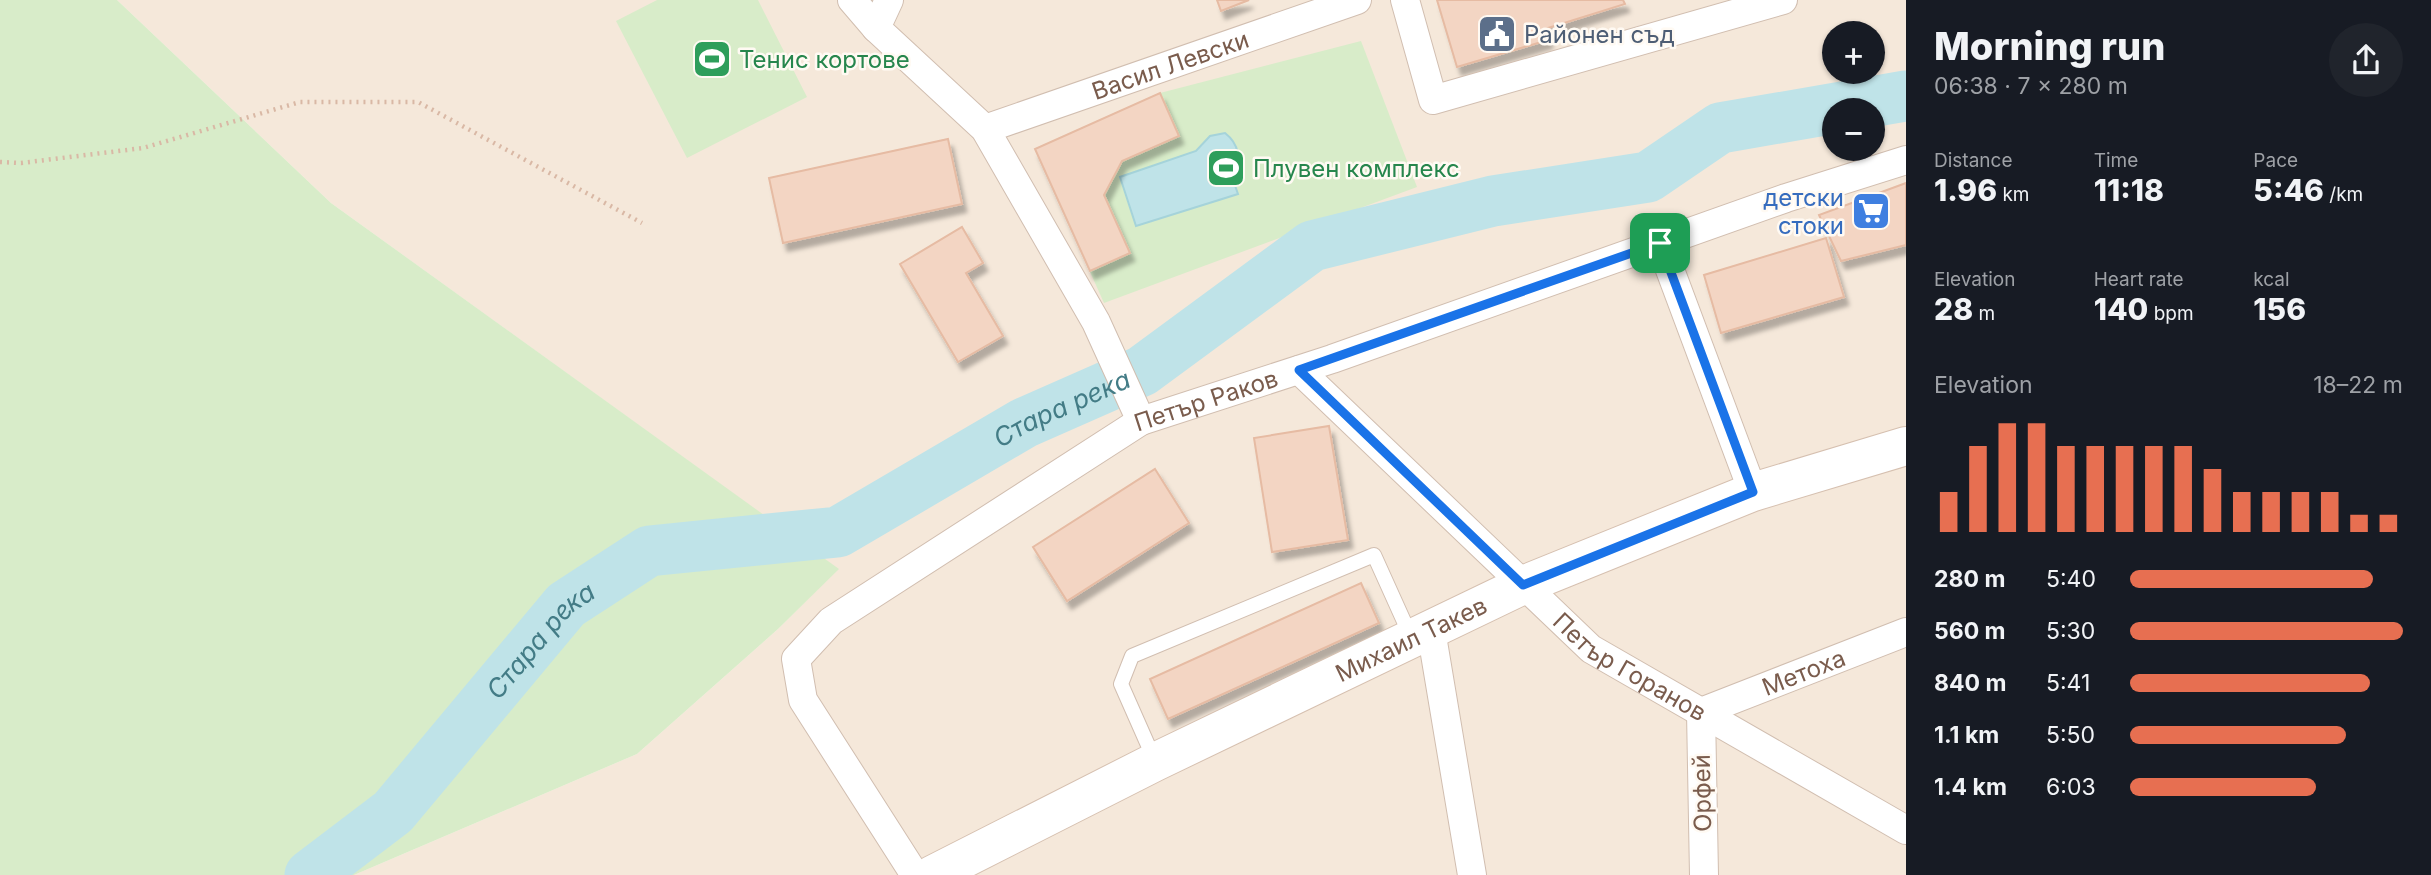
<!DOCTYPE html>
<meta charset="utf-8">
<style>
:root{--surface:#171b24;--page:#20242c;--text:#f1f3f6;--muted:#9ea1a6;--accent:#e76f51}
body{margin:0;font-family:Inter,sans-serif;background:var(--page);color:var(--text);height:100vh;display:flex;flex-direction:column;font-size:26px;white-space:nowrap}
*{box-sizing:border-box;margin:0}
p{font-size:23px;color:var(--muted)}
.icon{flex:none;width:38px;height:38px;fill:none;stroke:currentColor;stroke-width:2;stroke-linecap:round;stroke-linejoin:round}
.map{position:relative;flex:1;overflow:hidden}
.sheet{display:flex;flex-direction:column;background:var(--surface);width:525px}
.sheet>*{flex:none}
.fabs{position:absolute;left:1822px;top:21px;display:grid;gap:14px}
.fabs a{display:grid;place-items:center;width:63px;height:63px;border-radius:50%;background:var(--surface);box-shadow:0 2px 5px #0004;font-size:35px}
.pin{position:absolute;display:grid;place-items:center;width:60px;height:60px;color:#fff;margin:-30px;border-radius:14px;box-shadow:0 4px 10px #0006}
.round{display:grid;place-items:center;flex:none;width:74px;height:74px;border-radius:37px;background:var(--page)}
.overview{display:flex;align-items:center;justify-content:space-between;height:119px;padding:0 28px}
h1{font-size:38px;font-weight:800;line-height:52px}
.stats{display:grid;grid-template-columns:repeat(3,1fr);gap:10px;height:119px;padding:7px 28px}
.stats div{display:grid;align-content:center}
.stats b{font-size:30px;font-weight:800}
.stats small{font-size:19px;font-weight:400}
.stats p{font-size:19px}
.chart{height:196px;padding:14px 28px}
.chart p{display:flex;justify-content:space-between}
.chart svg{width:100%;height:126px;margin-top:7px;stroke:var(--accent);stroke-width:6}
ul{padding:0 28px;list-style:none;font-size:23px}
li{display:grid;grid-template-columns:112px 84px 1fr;align-items:center;height:52px}
li i{height:18px;border-radius:9px;background:var(--accent)}
main{display:flex;flex:1;min-height:0}
.map>svg:first-child{display:block}
.residential{fill:#f5e8da;fill-rule:evenodd}
.green{fill:#d8ecc9}
.water{fill:#bfe3e8;stroke:#a5d3da;stroke-width:2}
.lines{fill:none;stroke-linecap:round;stroke-linejoin:round}
.river{stroke:#bfe3e8;stroke-width:51}
.building{fill:#f3d5c3;stroke:#e6bba3;stroke-width:2;filter:url(#shadow)}
.lane-casing{stroke:#d1beb0;stroke-width:16}
.street-casing{stroke:#d1beb0;stroke-width:30}
.secondary-casing{stroke:#d6c0b0;stroke-width:40}
.path{stroke:#d9b8a5;stroke-width:4.5;stroke-dasharray:2 5;stroke-linecap:butt}
.lane{stroke:#fff;stroke-width:14}
.street{stroke:#fff;stroke-width:28}
.secondary{stroke:#fff;stroke-width:38}
.route-casing{stroke:#fff;stroke-width:14}
.route{stroke:#1a73e8;stroke-width:9}
.labels{text-anchor:middle;dominant-baseline:central;stroke-width:5;stroke-linejoin:round;paint-order:stroke}
.service-label{font-size:24px;fill:#4e5e75;stroke:#fffaf3;text-anchor:start}
.leisure-label{font-size:24px;fill:#27864d;stroke:#fffaf3;text-anchor:start}
.street-label{font-size:24px;fill:#7a5c4d;stroke:#fffaf3}
.shop-label{font-size:24px;fill:#366cbe;stroke:#fffaf3;text-anchor:end}
.water-label{font-size:26px;font-style:italic;fill:#437c86;stroke:#fffaf3}
</style>
<main>
<div class="map">
<svg width="1906" height="875" viewBox="0 0 1906 875">
<defs>
<filter id="shadow"><feDropShadow dx="4.5" dy="8" stdDeviation="2" flood-color="#0004"/></filter>
</defs>
<rect width="100%" height="100%" fill="#fdf6ec"/>
<!-- residential -->
<path class="residential" d="M 117,0 L 1906,0 L 1906,875 L 354,875 L 637,754 L 778,629 L 838,569 L 331,203 ZM 1834,33 L 1872,33 L 1872,72 L 1834,72 ZM 1834,110 L 1872,110 L 1872,149 L 1834,149 Z"/>
<!-- green -->
<g class="green">
<polygon points="0,0 117,0 331,203 839,569 778,629 637,754 354,875 0,875"/>
<polygon points="657,0 758,0 807,97 687,158 616,21"/>
<polygon points="1361,41 1417,187 1104,303 1035,149 1160,93"/>
</g>
<!-- water -->
<path class="water" d="M 1225,133 C 1239,144 1242,159 1231,174 L 1238,194 L 1136,226 L 1120,177 L 1196,151 L 1210,136 Z"/>
<g class="lines">
<!-- river -->
<path class="river" id="s1" d="M 310,875 L 393,812 L 566,605 L 649,551 L 838,532 L 1024,423 L 1142,371 L 1312,246 L 1493,201 L 1648,177 L 1720,128 L 1906,96"/>
</g>
<!-- building -->
<g class="building">
<polygon points="1217,0 1249,0 1221,11"/>
<polygon points="1437,0 1623,0 1625,4 1545,29 1548,40 1457,67"/>
<polygon points="1160,93 1179,136 1122,161 1104,195 1130,253 1090,271 1035,149"/>
<polygon points="948,139 962,204 783,243 769,178"/>
<polygon points="1906,183 1906,245 1841,261 1819,215"/>
<polygon points="962,227 983,263 966,273 1003,336 958,362 900,264"/>
<polygon points="1826,238 1844,297 1721,333 1704,275"/>
<polygon points="1329,426 1348,540 1272,552 1254,438"/>
<polygon points="1155,469 1189,523 1067,601 1033,547"/>
<polygon points="1361,583 1379,623 1168,719 1150,679"/>
</g>
<g class="lines">
<defs>
<polyline id="lane" points="1155,761 1121,684 1132,656 1374,555 1411,637"/>
<g id="street">
<polyline points="852,0 876,28 985,129 1096,322 1141,421"/>
<polyline points="1405,0 1433,100 1783,0"/>
<polyline points="876,28 889,0"/>
<path id="s2" d="M 985,129 L 1357,0"/>
<polyline points="1660,243 1753,492"/>
<path id="s3" d="M 1299,370 L 1591,649 L 1906,830"/>
<polyline points="1431,630 1472,875"/>
<path id="s4" d="M 915,875 L 803,700 L 796,659 L 831,621 L 1141,421 L 1332,359 L 1786,198 L 1906,160"/>
<path id="s5" d="M 1704,875 L 1701,712 L 1906,632"/>
</g>
<g id="secondary">
<path id="s6" d="M 932,875 L 1155,762 L 1523,585 L 1753,492 L 1906,446"/>
</g>
</defs>
<!-- lane casing -->
<use href="#lane" class="lane-casing"/>
<!-- street casing -->
<use href="#street" class="street-casing"/>
<!-- secondary casing -->
<use href="#secondary" class="secondary-casing"/>
<!-- path -->
<polyline class="path" points="0,162 21,163 143,148 300,102 418,102 642,223"/>
<!-- lane -->
<use href="#lane" class="lane"/>
<!-- street -->
<use href="#street" class="street"/>
<!-- secondary -->
<use href="#secondary" class="secondary"/>
</g>
<g class="lines">
<defs>
<polygon id="route" points="1660,243 1753,492 1523,585 1299,370"/>
</defs>
<!-- route casing -->
<use href="#route" class="route-casing"/>
<!-- route -->
<use href="#route" class="route"/>
</g>
<!-- icons -->
<defs>
<symbol id="civic-square" viewBox="-11 -11 22 22"><rect x="-9" y="-9" width="18" height="18" rx="4" fill="#5c6f8a" stroke="#fffaf3"/><path d="M-.6-6.5H3V-4.5H.6V-3L4-1V1h2V6H-6V1h2V-1L-.6-3ZM-1.2 2.5V6h2.4V2.5Z" fill="#fff"/></symbol>
<symbol id="stadium-square" viewBox="-11 -11 22 22"><rect x="-9" y="-9" width="18" height="18" rx="4" fill="#2e9e5b" stroke="#fffaf3"/><path d="M0-5a6.5 5 0 1 0 0 10a6.5 5 0 1 0 0-10ZM-3.5-1.8h7v3.6h-7Z" fill="#fff"/></symbol>
<symbol id="supermarket-square" viewBox="-11 -11 22 22"><rect x="-9" y="-9" width="18" height="18" rx="4" fill="#3f7fe0" stroke="#fffaf3"/><path d="M-6-5.5h2.5l.6 2H6L4.5 2H-2.5L-4.4-4H-6ZM-1.5 3.2a1.3 1.3 0 1 0 .1 0ZM3 3.2a1.3 1.3 0 1 0 .1 0Z" fill="#fff"/></symbol>
</defs>
<g fill-rule="evenodd">
<use href="#civic-square" x="1475" y="12" width="44" height="44"/>
<use href="#stadium-square" x="690" y="37" width="44" height="44"/>
<use href="#stadium-square" x="1204" y="146" width="44" height="44"/>
<use href="#supermarket-square" x="1849" y="189" width="44" height="44"/>
</g>
<g class="labels">
<!-- service labels -->
<g class="service-label">
<text x="1524" y="34">Районен съд</text>
</g>
<!-- leisure labels -->
<g class="leisure-label">
<text x="739" y="59">Тенис кортове</text>
<text x="1253" y="168">Плувен комплекс</text>
</g>
<!-- street labels -->
<g class="street-label">
<text stroke="none"><textPath href="#s2" startOffset="196">Васил Левски</textPath></text>
<text stroke="none"><textPath href="#s4" startOffset="738">Петър Раков</textPath></text>
<text stroke="none"><textPath href="#s6" startOffset="534">Михаил Такев</textPath></text>
<text stroke="none"><textPath href="#s3" startOffset="446">Петър Горанов</textPath></text>
<text stroke="none"><textPath href="#s5" startOffset="273">Метоха</textPath></text>
<text transform="translate(1702 793) rotate(-91)">Орфей</text>
</g>
<!-- shop labels -->
<g class="shop-label">
<text x="1844" y="197">детски<tspan x="1844" dy="28">стоки</tspan></text>
</g>
<!-- water labels -->
<g class="water-label">
<text stroke="none"><textPath href="#s1" startOffset="919">Стара река</textPath></text>
<text stroke="none"><textPath href="#s1" startOffset="331">Стара река</textPath></text>
</g>
</g>
</svg>
<div class="fabs">
<a>+</a>
<a>−</a>
</div>
<div class="pin" style="left:1660px;top:243px;background:#1e9e55"><svg class="icon" aria-label="arrive" viewBox="0 0 24 24"><path d="M6 21V4h12l-3 4 3 4H6"/></svg></div>
</div>
<section class="sheet">
<div class="overview"><div><h1>Morning run</h1><p>06:38 · 7 × 280 m</p></div><a class="round"><svg class="icon" aria-label="share" viewBox="0 0 24 24"><path d="M12 15V3M7 8l5-5 5 5M5 13v7h14v-7"/></svg></a></div>
<div class="stats">
<div><p>Distance</p><b>1.96<small> km</small></b></div>
<div><p>Time</p><b>11:18</b></div>
<div><p>Pace</p><b>5:46<small> /km</small></b></div>
</div>
<div class="stats">
<div><p>Elevation</p><b>28<small> m</small></b></div>
<div><p>Heart rate</p><b>140<small> bpm</small></b></div>
<div><p>kcal</p><b>156</b></div>
</div>
<div class="chart"><p><span>Elevation</span>18–22 m</p>
<svg viewBox="0 0 160 44" preserveAspectRatio="none"><path d="M5 44V30M15 44V14M25 44V6M35 44V6M45 44V14M55 44V14M65 44V14M75 44V14M85 44V14M95 44V22M105 44V30M115 44V30M125 44V30M135 44V30M145 44V38M155 44V38"/></svg>
</div>
<ul>
<li><b>280 m</b>5:40<i style="width:89%"></i></li>
<li><b>560 m</b>5:30<i style="width:100%"></i></li>
<li><b>840 m</b>5:41<i style="width:88%"></i></li>
<li><b>1.1 km</b>5:50<i style="width:79%"></i></li>
<li><b>1.4 km</b>6:03<i style="width:68%"></i></li>
</ul>
</section>
</main>
